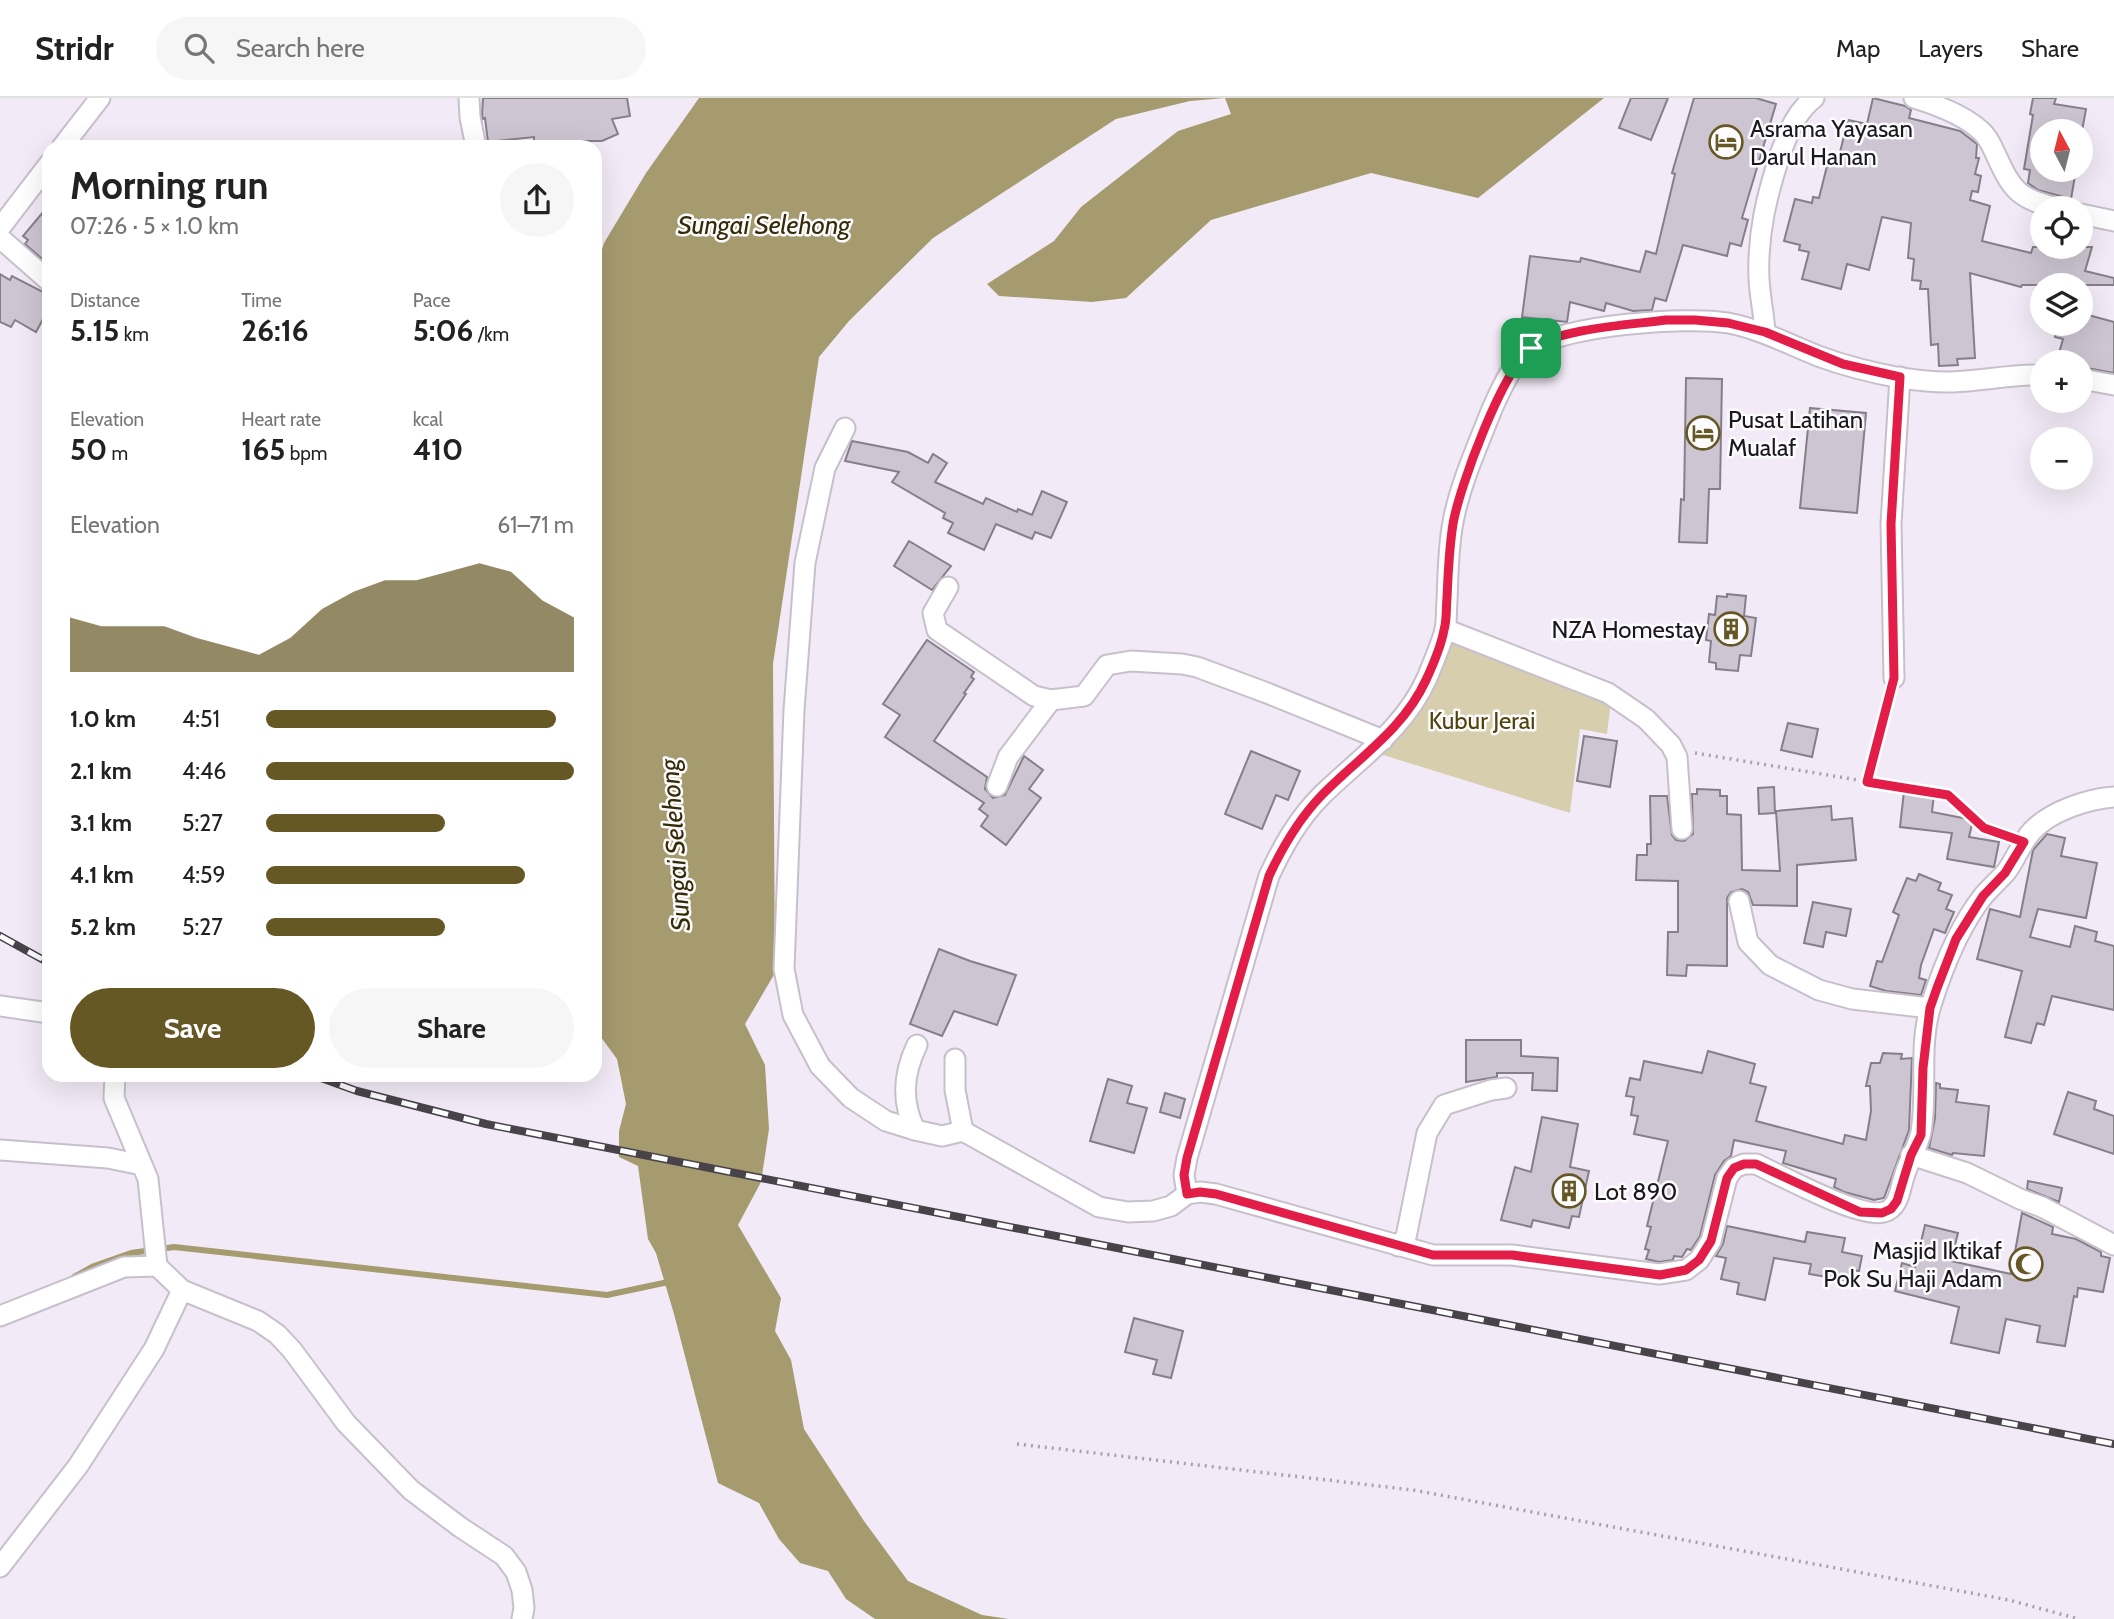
<!DOCTYPE html>
<meta charset="utf-8">
<style>
:root{--surface:#fff;--page:#f6f6f6;--text:#222;--muted:#767676;--line:#e0e0e0;--accent:#665825}
body{margin:0;font-family:Cabin,sans-serif;background:var(--page);color:var(--text);height:100vh;display:flex;flex-direction:column;font-size:26px;white-space:nowrap}
*{box-sizing:border-box;margin:0}
p{font-size:23px;color:var(--muted)}
.icon{flex:none;width:38px;height:38px;fill:none;stroke:currentColor;stroke-width:2;stroke-linecap:round;stroke-linejoin:round}
.map{position:relative;flex:1;overflow:hidden}
.panel{position:absolute;left:42px;top:42px;width:560px;height:942px;display:flex;flex-direction:column;background:var(--surface);border-radius:21px;box-shadow:0 7px 28px #0002}
.panel>*{flex:none}
.needle{width:46px;rotate:353deg}
.fabs{position:absolute;left:2030px;top:21px;display:grid;gap:14px}
.fabs a{display:grid;place-items:center;width:63px;height:63px;border-radius:50%;background:var(--surface);box-shadow:0 7px 28px #0002;font-size:35px}
.pin{position:absolute;display:grid;place-items:center;width:60px;height:60px;color:#fff;margin:-30px;border-radius:14px;box-shadow:0 4px 10px #0006}
.round{display:grid;place-items:center;flex:none;width:74px;height:74px;border-radius:37px;background:var(--page)}
.overview{display:flex;align-items:center;justify-content:space-between;height:119px;padding:0 28px}
h1{font-size:38px;font-weight:700;line-height:52px}
.metrics{display:grid;grid-template-columns:repeat(3,1fr);gap:10px;height:119px;padding:7px 28px}
.metrics div{display:grid;align-content:center}
.metrics b{font-size:30px;font-weight:700}
.metrics small{font-size:19px;font-weight:400}
.metrics p{font-size:19px}
.chart{height:196px;padding:14px 28px}
.chart p{display:flex;justify-content:space-between}
.chart svg{width:100%;height:126px;margin-top:7px;fill:var(--accent);opacity:.7}
.action{display:flex;gap:14px;margin-top:auto;padding:14px 28px}
.action a{flex:1;height:80px;border-radius:42px;background:var(--accent);color:#fff;font-size:28px;font-weight:700;line-height:80px;text-align:center}
.action a+a{background:var(--page);color:var(--text)}
ul{padding:0 28px;list-style:none;font-size:23px}
li{display:grid;grid-template-columns:112px 84px 1fr;align-items:center;height:52px}
li i{height:18px;border-radius:9px;background:var(--accent)}
header{display:flex;align-items:center;gap:42px;box-sizing:border-box;height:98px;padding:0 35px;background:var(--surface);border-bottom:2px solid var(--line)}
header strong{font-size:33px}
nav{display:flex;gap:38px;margin-inline-start:auto;font-size:24px}
.search{width:490px;height:63px;background:var(--page);display:flex;align-items:center;gap:18px;box-sizing:border-box;padding:0 24px;border-radius:38px;color:var(--muted);font-size:26px}
.map>svg:first-child{display:block}
.green{fill:#d7ceae}
.water{fill:#a69a6f}
.lines{fill:none;stroke-linecap:round;stroke-linejoin:round}
.stream{stroke:#a69a6f;stroke-width:6}
.building{fill:#cdc6d2;stroke:#857f8a;stroke-width:2}
.street-casing{stroke:#c7c0cc;stroke-width:23}
.path{stroke:#a6a0a9;stroke-width:3.5;stroke-dasharray:2 5;stroke-linecap:butt}
.street{stroke:#fff;stroke-width:19}
.rail-casing{stroke:#474349;stroke-width:8}
.rail{stroke:#fcfbfd;stroke-width:5;stroke-dasharray:16;stroke-linecap:butt}
.route-casing{stroke:#fff;stroke-width:14}
.route{stroke:#e11d48;stroke-width:9}
.labels{text-anchor:middle;dominant-baseline:central;stroke-width:5;stroke-linejoin:round;paint-order:stroke}
.poi-label{font-size:24px;fill:#1b181c;stroke:#fcfbfd;text-anchor:start}
.park-label{font-size:24px;fill:#51430c;stroke:#fcfbfd}
.water-label{font-size:26px;font-style:italic;fill:#352b06;stroke:#fcfbfd}
</style>
<header>
<strong>Stridr</strong>
<div class="search"><svg class="icon" aria-label="search" viewBox="0 0 24 24"><circle cx="10" cy="10" r="6"/><path d="M15 15l6 6"/></svg>Search here</div>
<nav><a>Map</a><a>Layers</a><a>Share</a></nav>
</header>
<div class="map">
<svg width="2114" height="1521" viewBox="0 0 2114 1521">
<rect width="100%" height="100%" fill="#f2ebf7"/>
<!-- green -->
<polygon class="green" points="1449,542 1611,603 1607,636 1580,631 1570,715 1380,656"/>
<!-- water -->
<polygon class="water" points="699,0 1604,0 1478,100 1371,75 1211,122 1126,200 1092,204 999,198 987,186 1054,143 1081,109 1178,33 1231,16 1225,0 1190,3 1116,21 933,140 849,223 819,259 773,566 775,875 745,926 765,967 769,1031 761,1084 738,1127 781,1200 775,1233 791,1262 804,1331 864,1423 908,1483 982,1517 1009,1521 875,1521 846,1501 828,1473 800,1465 779,1441 759,1405 718,1385 674,1216 656,1155 648,1141 638,1068 619,1059 619,1033 626,1006 617,961 595,931 595,175 604,145 646,75"/>
<g class="lines">
<!-- stream -->
<polyline class="stream" points="74,1179 94,1168 131,1155 174,1149 607,1197 673,1183"/>
</g>
<!-- building -->
<g class="building">
<polygon points="483,0 627,0 630,18 612,21 618,36 602,43 534,43 534,39 488,44 485,20 483,21 482,17"/>
<polygon points="1631,0 1668,0 1651,42 1619,30"/>
<polygon points="1694,0 1756,0 1776,6 1742,120 1748,122 1741,148 1730,145 1727,158 1683,147 1666,203 1655,200 1652,212 1633,213 1606,205 1604,213 1570,204 1567,224 1522,219 1530,158 1580,164 1581,160 1640,174 1646,153 1656,156 1675,76 1672,75"/>
<polygon points="1873,0 1905,8 1911,12 1909,20 1960,33 1977,46 1976,60 1979,60 1975,76 1981,78 1978,94 1972,93 1970,102 1990,108 1982,143 2031,155 2033,149 2092,149 2085,173 2114,180 2114,187 2022,187 2021,189 1970,175 1975,260 1957,261 1958,267 1939,268 1938,246 1931,247 1928,191 1920,191 1921,183 1912,182 1914,161 1908,160 1911,125 1882,119 1869,172 1847,166 1841,191 1802,181 1809,154 1799,152 1800,147 1784,143 1795,101 1812,105 1813,99 1819,100 1830,56 1839,58 1848,22 1867,26"/>
<polygon points="2033,0 2056,0 2054,6 2086,11 2082,33 2042,33 2042,72 2076,72 2071,101 2038,92 2028,85 2030,72 2024,71 2033,17 2030,16"/>
<polygon points="49,107 49,167 25,146 28,142 23,138"/>
<polygon points="0,176 10,182 12,178 49,197 49,210 36,234 15,222 11,229 0,224"/>
<polygon points="2081,215 2114,224 2114,275 2081,269 2081,264 2065,264 2066,262 2058,259 2063,241 2055,239 2058,226 2081,226"/>
<polygon points="1686,280 1722,281 1720,391 1709,391 1707,445 1679,444 1681,401 1684,402"/>
<polygon points="1810,310 1866,315 1857,415 1800,410"/>
<polygon points="852,343 908,354 928,365 933,356 947,365 935,384 983,406 986,400 1017,414 1018,411 1032,417 1042,393 1067,404 1051,440 1035,434 1032,441 996,426 984,452 948,435 953,425 943,420 945,415 892,384 899,374 845,363"/>
<polygon points="909,443 951,468 932,492 894,468"/>
<polygon points="1727,496 1746,498 1744,518 1756,520 1751,558 1740,557 1738,573 1716,571 1716,565 1709,564 1711,543 1706,542 1709,516 1715,517 1717,498 1727,499"/>
<polygon points="927,542 974,574 971,579 974,581 964,595 966,596 934,643 987,679 985,691 993,700 1005,697 1024,658 1043,672 1029,691 1041,700 1006,747 981,728 988,718 979,711 984,705 885,639 900,617 883,606"/>
<polygon points="1788,625 1818,631 1812,659 1781,652"/>
<polygon points="1584,638 1617,643 1610,689 1577,683"/>
<polygon points="1251,653 1300,673 1288,702 1276,697 1262,731 1225,716"/>
<polygon points="1774,689 1775,715 1759,716 1758,690"/>
<polygon points="1697,691 1720,692 1720,698 1727,698 1727,716 1741,717 1742,772 1780,773 1776,713 1831,708 1832,722 1852,720 1856,762 1797,767 1797,808 1753,807 1748,794 1742,791 1731,794 1727,800 1727,868 1687,867 1686,878 1667,877 1668,834 1678,834 1678,783 1636,782 1637,757 1647,757 1647,746 1651,746 1650,698 1667,698 1672,737 1676,742 1684,743 1693,736 1692,696 1697,696"/>
<polygon points="1904,693 1934,696 1932,714 1973,722 1969,739 1999,744 1994,769 1947,761 1952,735 1900,729"/>
<polygon points="2047,736 2065,740 2061,758 2097,765 2086,820 2038,811 2030,839 2070,849 2075,828 2097,834 2095,843 2114,848 2114,912 2052,898 2044,927 2037,925 2031,945 2005,939 2022,873 1977,861 1990,811 2020,819 2033,752"/>
<polygon points="1919,776 1941,785 1938,792 1952,797 1946,811 1954,814 1945,835 1934,831 1921,867 1919,880 1926,882 1921,897 1886,893 1870,888 1877,863 1882,864 1899,817 1893,814 1907,780 1916,783"/>
<polygon points="1813,804 1851,811 1846,838 1826,834 1823,849 1804,845"/>
<polygon points="939,851 970,863 1016,877 997,927 954,913 942,938 910,926"/>
<polygon points="1466,942 1521,942 1521,958 1558,960 1557,993 1532,992 1533,975 1497,975 1497,979 1466,984"/>
<polygon points="1708,953 1755,966 1750,985 1766,989 1756,1023 1843,1046 1845,1037 1866,1042 1871,1013 1870,988 1866,988 1871,965 1880,965 1883,955 1902,956 1901,961 1912,960 1909,1032 1884,1100 1874,1102 1844,1094 1834,1089 1836,1081 1783,1065 1786,1053 1734,1042 1731,1058 1724,1063 1715,1077 1700,1138 1691,1152 1687,1151 1682,1159 1674,1158 1673,1162 1659,1164 1646,1161 1649,1152 1645,1151 1651,1129 1647,1128 1668,1043 1634,1036 1638,1018 1631,1017 1634,999 1626,998 1630,980 1640,982 1644,963 1702,975"/>
<polygon points="1108,981 1132,988 1127,1005 1147,1010 1134,1055 1090,1043"/>
<polygon points="1936,985 1940,986 1940,990 1958,992 1956,1004 1989,1008 1984,1058 1953,1055 1952,1057 1929,1050 1935,1020"/>
<polygon points="2068,994 2096,1003 2094,1011 2114,1018 2114,1056 2054,1036"/>
<polygon points="1165,995 1185,1001 1180,1020 1160,1014"/>
<polygon points="1542,1019 1578,1026 1570,1069 1589,1073 1579,1119 1572,1118 1569,1130 1533,1122 1531,1129 1501,1122 1515,1069 1531,1074"/>
<polygon points="2028,1083 2062,1090 2059,1104 2027,1091"/>
<polygon points="2022,1115 2053,1129 2052,1136 2076,1141 2101,1154 2101,1158 2110,1160 2103,1194 2078,1190 2077,1199 2074,1198 2065,1248 2037,1244 2040,1228 2006,1221 1999,1255 1951,1245 1959,1209 1895,1193 1902,1165 1915,1169 1925,1127 1958,1135 1951,1163 2011,1176"/>
<polygon points="1727,1128 1805,1144 1807,1134 1845,1140 1842,1154 1862,1158 1859,1173 1853,1172 1851,1183 1809,1176 1811,1166 1774,1160 1765,1202 1737,1196 1739,1185 1721,1181 1726,1160 1716,1158 1723,1146"/>
<polygon points="1134,1220 1183,1233 1171,1280 1153,1276 1157,1262 1125,1254"/>
</g>
<g class="lines">
<defs>
<g id="street">
<polyline points="469,0 470,19 476,49"/>
<path d="M 1914,0 C 1937,7 1965,17 1982,34 C 1989,40 1992,49 1996,57 C 2012,92 2018,101 2058,110"/>
<polyline points="62,49 100,0"/>
<polyline points="2081,116 2114,123"/>
<polyline points="0,130 49,66"/>
<polyline points="0,140 49,183"/>
<path d="M 1765,234 C 1764,217 1760,199 1759,181 C 1757,136 1767,96 1781,54 C 1789,33 1796,14 1814,0"/>
<polyline points="2081,281 2114,287"/>
<polyline points="845,330 825,370 805,465 794,612 784,871 793,917 820,968 851,1000 886,1023 915,1032"/>
<polyline points="948,489 933,515 937,532 1034,598 1051,602 1084,598 1107,567 1131,563 1182,566 1197,569 1267,595 1383,642"/>
<polyline points="1445,531 1608,595 1646,621 1671,647 1677,659 1682,731"/>
<polyline points="1894,580 1891,426 1900,279"/>
<polyline points="997,688 1008,659 1051,602"/>
<polyline points="1739,803 1748,844 1770,867 1819,892 1852,901 1930,910"/>
<polyline points="0,908 49,915"/>
<path d="M 917,947 C 903,976 901,1003 915,1032 L 942,1038 L 963,1033 L 1099,1109 L 1128,1114 L 1153,1113 L 1171,1108 L 1187,1096 L 1184,1077 L 1187,1060 L 1269,778 C 1283,748 1298,721 1322,697 C 1360,660 1405,630 1427,580 C 1433,565 1441,547 1445,532 C 1447,523 1446,512 1447,503 C 1448,477 1448,450 1453,424 C 1460,386 1478,347 1492,311 C 1501,291 1513,263 1532,250 C 1567,227 1686,218 1728,225 C 1760,231 1788,246 1818,258 C 1845,268 1873,275 1901,280 C 1915,282 1931,284 1946,284 C 1978,284 2010,276 2042,277"/>
<polyline points="955,961 955,992 963,1033"/>
<polyline points="115,976 114,1000 148,1081 157,1168 182,1192 258,1223 277,1236 292,1252 346,1325 411,1392 460,1429 504,1458 516,1474 522,1492 524,1510 522,1521"/>
<polyline points="0,1052 108,1060 142,1067"/>
<polyline points="1911,1057 1967,1075 2020,1101 2042,1109 2114,1147"/>
<path d="M 1187,1096 L 1200,1094 L 1216,1096 L 1433,1157 L 1512,1157 L 1659,1176 L 1686,1172 L 1699,1162 L 1711,1143 L 1727,1080 L 1734,1070 L 1744,1066 L 1756,1066 C 1782,1078 1860,1121 1884,1114 C 1899,1110 1900,1091 1904,1079 C 1908,1064 1918,1049 1921,1034 C 1928,993 1918,948 1931,907 C 1943,869 1959,828 1984,797 C 1991,789 1999,782 2006,774 C 2016,761 2021,745 2032,733 C 2051,713 2087,701 2114,699"/>
<polyline points="1398,1148 1406,1139 1427,1035 1444,1007 1491,992 1506,990"/>
<polyline points="0,1218 124,1169 157,1168"/>
<polyline points="0,1469 78,1368 154,1251 182,1192"/>
</g>
</defs>
<!-- street casing -->
<use href="#street" class="street-casing"/>
<!-- path -->
<g class="path">
<polyline points="1695,655 1948,697 1984,730 2006,737"/>
<polyline points="1868,683 1889,599"/>
<polyline points="1017,1346 1413,1392 2009,1502 2079,1521"/>
</g>
<!-- street -->
<use href="#street" class="street"/>
<defs>
<g id="rail">
<polyline points="0,838 49,865"/>
<polyline points="310,976 357,993 486,1026 2114,1346"/>
</g>
</defs>
<!-- rail casing -->
<use href="#rail" class="rail-casing"/>
<!-- rail -->
<use href="#rail" class="rail"/>
</g>
<g class="lines">
<defs>
<path id="route" d="M 1666,222 L 1695,222 L 1728,225 L 1765,234 L 1843,266 L 1900,279 L 1891,426 L 1894,580 L 1867,684 L 1948,697 L 1984,730 L 2024,744 L 2005,775 L 1983,798 L 1956,841 L 1937,890 L 1930,910 L 1923,970 L 1921,1037 L 1911,1057 L 1897,1103 L 1891,1111 L 1882,1115 L 1860,1114 L 1756,1066 L 1744,1066 L 1734,1070 L 1727,1080 L 1711,1143 L 1699,1162 L 1686,1172 L 1660,1177 L 1512,1157 L 1433,1157 L 1216,1096 L 1200,1094 L 1187,1096 L 1184,1077 L 1187,1060 L 1269,778 C 1283,748 1298,722 1321,698 C 1358,660 1403,632 1426,582 C 1433,567 1441,548 1444,532 C 1447,522 1446,510 1447,500 C 1448,476 1449,451 1453,426 C 1459,390 1503,270 1532,250 C 1563,230 1629,227 1666,222 Z"/>
</defs>
<!-- route casing -->
<use href="#route" class="route-casing"/>
<!-- route -->
<use href="#route" class="route"/>
</g>
<!-- icons -->
<defs>
<symbol id="hotel-ring" viewBox="-11 -11 22 22"><circle r="9.5" fill="#fcfbfd" stroke="#665825" stroke-width="1.5"/><path d="M-6-4.5h1.5V1H6V5H4.5V3h-9V5H-6ZM-4 0a1.8 1.8 0 1 1 3.6 0ZM.5 0V-2.5h3Q6-2.5 6 0Z" fill="#665825"/></symbol>
<symbol id="building-ring" viewBox="-11 -11 22 22"><circle r="9.5" fill="#fcfbfd" stroke="#665825" stroke-width="1.5"/><path d="M-4-6H4V6H1V3H-1V6H-4ZM-2.5-4.3h1.7v1.8h-1.7ZM.8-4.3h1.7v1.8H.8ZM-2.5-1h1.7V.8h-1.7ZM.8-1h1.7V.8H.8Z" fill="#665825"/></symbol>
<symbol id="mosque-ring" viewBox="-11 -11 22 22"><circle r="9.5" fill="#fcfbfd" stroke="#665825" stroke-width="1.5"/><path d="M3.5-4.9A6 6 0 1 0 3.5 4.9A5 5 0 1 1 3.5-4.9Z" fill="#665825"/></symbol>
</defs>
<g fill-rule="evenodd">
<use href="#hotel-ring" x="1707" y="25" width="38" height="38"/>
<use href="#hotel-ring" x="1684" y="316" width="38" height="38"/>
<use href="#building-ring" x="1712" y="512" width="38" height="38"/>
<use href="#building-ring" x="1550" y="1074" width="38" height="38"/>
<use href="#mosque-ring" x="2007" y="1147" width="38" height="38"/>
</g>
<g class="labels">
<!-- poi labels -->
<g class="poi-label">
<text x="1750" y="30">Asrama Yayasan<tspan x="1750" dy="28">Darul Hanan</tspan></text>
<text x="1728" y="321">Pusat Latihan<tspan x="1728" dy="28">Mualaf</tspan></text>
<text x="1706" y="531" text-anchor="end">NZA Homestay</text>
<text x="1594" y="1093">Lot 890</text>
<text x="2002" y="1152" text-anchor="end">Masjid Iktikaf<tspan x="2002" dy="28">Pok Su Haji Adam</tspan></text>
</g>
<!-- park labels -->
<g class="park-label">
<text x="1482" y="622">Kubur Jerai</text>
</g>
<!-- water labels -->
<g class="water-label">
<text x="764" y="127">Sungai Selehong</text>
<text transform="translate(675 747) rotate(-94)">Sungai Selehong</text>
</g>
</g>
</svg>
<div class="fabs">
<a><svg class="needle" viewBox="-14 -14 28 28"><path d="M0-13l5 13h-10z" fill="#e53935"/><path d="M0 13l5-13h-10z" fill="#767676"/></svg></a>
<a><svg class="icon" aria-label="locate" viewBox="0 0 24 24"><circle cx="12" cy="12" r="6"/><path d="M12 2v4M12 18v4M2 12h4M18 12h4"/></svg></a>
<a><svg class="icon" aria-label="layers" viewBox="0 0 24 24"><path d="M12 4l9 5-9 5-9-5zM3 14l9 5 9-5"/></svg></a>
<a>+</a>
<a>−</a>
</div>
<div class="pin" style="left:1531px;top:250px;background:#1e9e55"><svg class="icon" aria-label="arrive" viewBox="0 0 24 24"><path d="M6 21V4h12l-3 4 3 4H6"/></svg></div>
<section class="panel">
<div class="overview"><div><h1>Morning run</h1><p>07:26 · 5 × 1.0 km</p></div><a class="round"><svg class="icon" aria-label="share" viewBox="0 0 24 24"><path d="M12 15V3M7 8l5-5 5 5M5 13v7h14v-7"/></svg></a></div>
<div class="metrics">
<div><p>Distance</p><b>5.15<small> km</small></b></div>
<div><p>Time</p><b>26:16</b></div>
<div><p>Pace</p><b>5:06<small> /km</small></b></div>
</div>
<div class="metrics">
<div><p>Elevation</p><b>50<small> m</small></b></div>
<div><p>Heart rate</p><b>165<small> bpm</small></b></div>
<div><p>kcal</p><b>410</b></div>
</div>
<div class="chart"><p><span>Elevation</span>61–71 m</p>
<svg viewBox="0 0 160 44" preserveAspectRatio="none"><path d="M0 44V25L10 28L20 28L30 28L40 32L50 35L60 38L70 32L80 22L90 16L100 12L110 12L120 9L130 6L140 9L150 19L160 25V44z"/></svg>
</div>
<ul>
<li><b>1.0 km</b>4:51<i style="width:94%"></i></li>
<li><b>2.1 km</b>4:46<i style="width:100%"></i></li>
<li><b>3.1 km</b>5:27<i style="width:58%"></i></li>
<li><b>4.1 km</b>4:59<i style="width:84%"></i></li>
<li><b>5.2 km</b>5:27<i style="width:58%"></i></li>
</ul>
<div class="action"><a>Save</a><a>Share</a></div>
</section>
</div>
